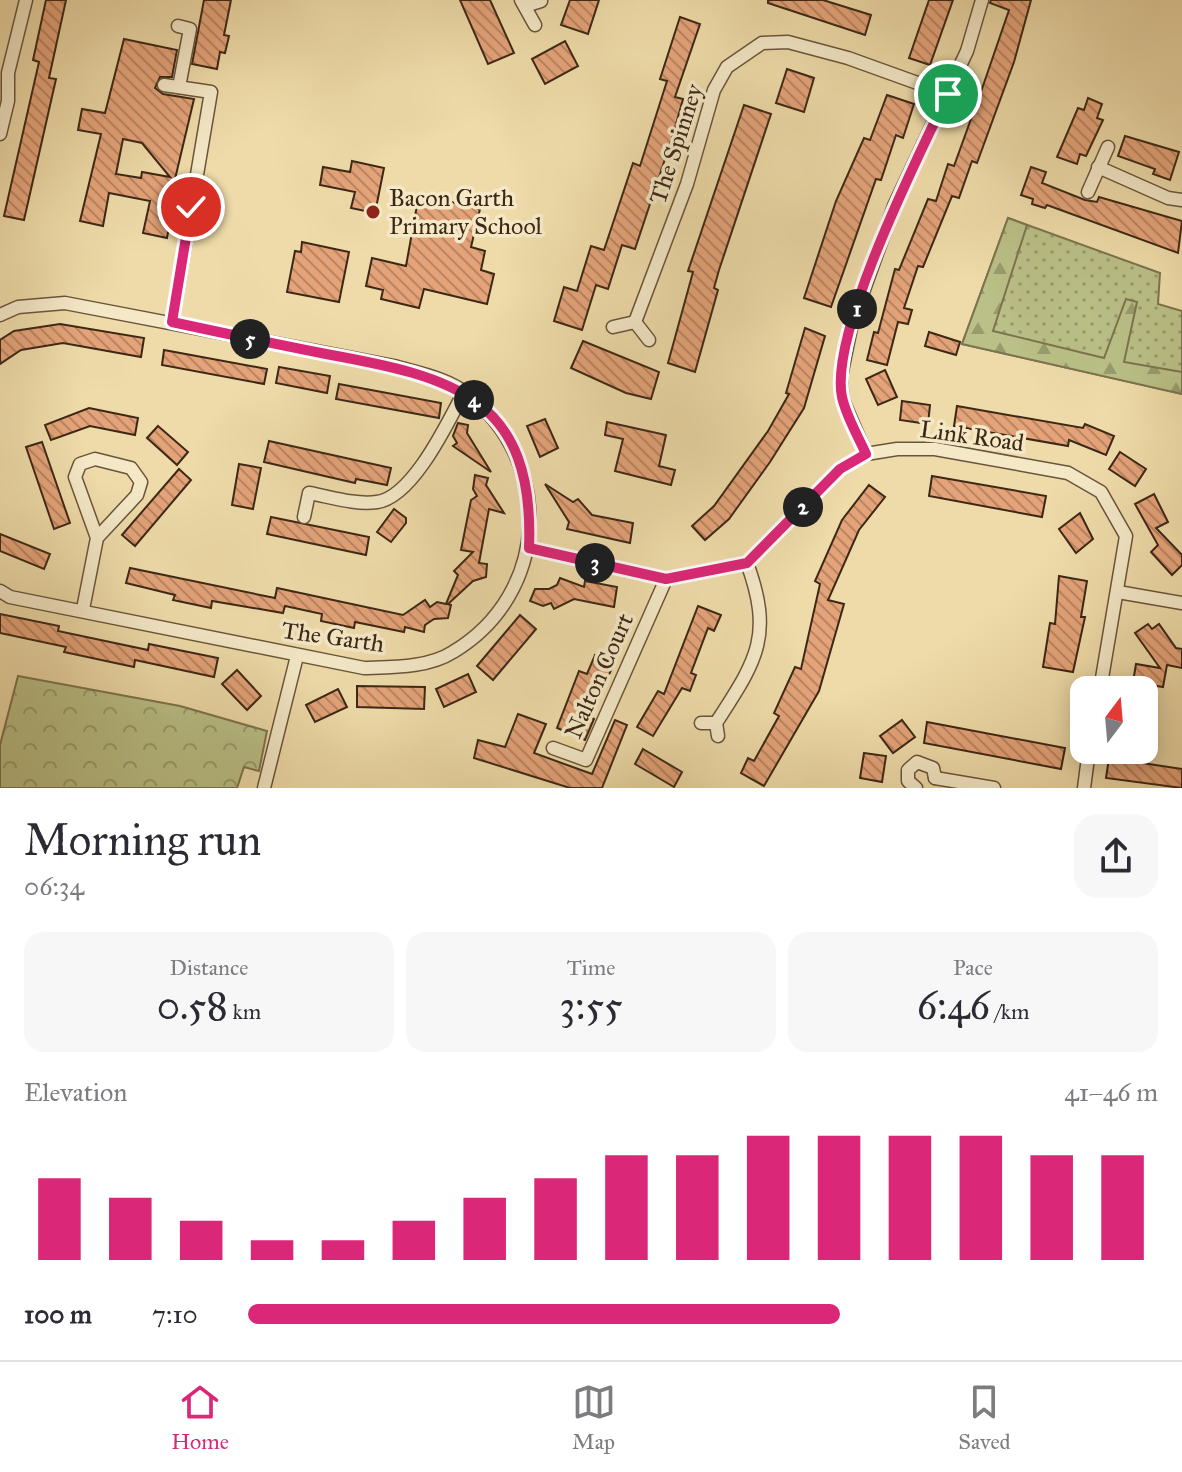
<!DOCTYPE html>
<meta charset="utf-8">
<style>
:root{--surface:#fff;--page:#f7f7f7;--text:#2b2b33;--muted:#7c7c81;--line:#e1e1e2;--accent:#db2777}
body{margin:0;font-family:"IM FELL Great Primer",serif;background:var(--page);color:var(--text);height:100vh;display:flex;flex-direction:column;font-size:30px;white-space:nowrap}
*{box-sizing:border-box;margin:0}
p{font-size:26px;color:var(--muted)}
.icon{flex:none;width:44px;height:44px;fill:none;stroke:currentColor;stroke-width:2;stroke-linecap:round;stroke-linejoin:round}
.map{position:relative;height:788px;overflow:hidden}
.details{display:flex;flex-direction:column;background:var(--surface);flex:1}
.details>*{flex:none}
.needle{width:52px;rotate:16deg}
.tools{position:absolute;left:1070px;top:676px;display:grid;gap:16px}
.tools a{display:grid;place-items:center;width:88px;height:88px;border-radius:16px;background:var(--surface);box-shadow:0 4px 20px #0003;font-size:40px}
.pin{position:absolute;display:grid;place-items:center;width:68px;height:68px;color:#fff;margin:-34px;border:4px solid #fff;border-radius:50%;box-shadow:0 2px 8px #0007}
.km{position:absolute;width:40px;height:40px;margin:-20px;border-radius:50%;background:#222;color:#fff;font-size:22px;line-height:40px;text-align:center}
.round{display:grid;place-items:center;flex:none;width:84px;height:84px;border-radius:24px;background:var(--page)}
.head{display:flex;align-items:center;justify-content:space-between;height:136px;padding:0 24px}
h1{font-size:44px;font-weight:600;line-height:60px}
.stats{display:grid;grid-template-columns:repeat(3,1fr);gap:12px;height:136px;padding:8px 24px}
.stats div{display:grid;align-content:center;border-radius:20px;background:var(--page);text-align:center}
.stats b{font-size:40px;font-weight:600}
.stats small{font-size:22px;font-weight:400}
.stats p{font-size:22px}
.chart{height:224px;padding:16px 24px}
.chart p{display:flex;justify-content:space-between}
.chart svg{width:100%;height:144px;margin-top:8px;stroke:var(--accent);stroke-width:6}
ul{padding:0 24px;list-style:none;font-size:26px}
li{display:grid;grid-template-columns:128px 96px 1fr;align-items:center;height:60px}
li i{height:20px;border-radius:10px;background:var(--accent)}
.menu{display:flex;justify-content:space-around;align-items:center;height:112px;border-top:2px solid var(--line);background:var(--surface);font-size:22px;color:var(--muted)}
.menu a{display:grid;justify-items:center;gap:4px}
.menu .current{color:var(--accent)}
.map>svg:first-child{display:block}
.grass{fill:url(#grass-dots);stroke:#7c744e;stroke-width:2}
.forest{fill:url(#forest-firs);stroke:#7c744e;stroke-width:2}
.park{fill:url(#park-crowns);stroke:#7c744e;stroke-width:2}
.building{fill:url(#building-back-hatch);stroke:#3d2816;stroke-width:2;fill-rule:evenodd}
.lines{fill:none;stroke-linecap:round;stroke-linejoin:round}
.minor-casing{stroke:#69553b;stroke-width:15}
.minor{stroke:#f4e8c7;stroke-width:12}
.route-casing{stroke:#fff;stroke-width:16}
.route{stroke:#db2777;stroke-width:10}
.poi-dot{fill:#8f2418;stroke:#f4e8c7;stroke-width:3}
.labels{text-anchor:middle;dominant-baseline:central;stroke-width:7;stroke-linejoin:round;paint-order:stroke}
.street-label{font-size:24px;fill:#3d2816;stroke:#f4e8c7}
.poi-label{font-size:24px;fill:#3d2816;stroke:#f4e8c7;text-anchor:start}
</style>
<div class="map">
<svg width="1182" height="788" viewBox="0 0 1182 788">
<defs>
<pattern id="grass-dots" width="8" height="8" patternUnits="userSpaceOnUse" patternTransform="scale(2)"><rect width="8" height="8" fill="#bac087"/><path d="M2 2h.1M6 6h.1" fill="none" stroke="#989c6d" stroke-width="1.8" stroke-linecap="round"/></pattern>
<pattern id="forest-firs" width="22" height="20" patternUnits="userSpaceOnUse" patternTransform="scale(2)"><rect width="22" height="20" fill="#bac087"/><path d="M5 1l3.5 6h-7zM16 11l3.5 6h-7z" fill="#989c6d"/></pattern>
<pattern id="park-crowns" width="20" height="18" patternUnits="userSpaceOnUse" patternTransform="scale(2)"><rect width="20" height="18" fill="#bac087"/><path d="M2 6a3 3 0 1 1 6 0M12 15a3 3 0 1 1 6 0" fill="none" stroke="#989c6d"/></pattern>
<pattern id="building-back-hatch" width="6" height="6" patternUnits="userSpaceOnUse" patternTransform="scale(2)"><rect width="6" height="6" fill="#e4a379"/><path d="M-1 5l2 2M0 0l6 6M5-1l2 2" fill="none" stroke="#ba8562"/></pattern>
</defs>
<rect width="100%" height="100%" fill="#eedba9"/>
<filter id="stains"><feTurbulence type="fractalNoise" baseFrequency=".0025" numOctaves="4"/><feColorMatrix values="0 0 0 0 .2 0 0 0 0 .09 0 0 0 0 .02 0 0 0 .5 -.17"/></filter>
<radialGradient id="worn" r=".72"><stop offset=".6" stop-color="#630" stop-opacity="0"/><stop offset="1" stop-color="#630" stop-opacity=".3"/></radialGradient>
<!-- grass -->
<polygon class="grass" points="1008,218 1160,273 1158,304 1182,311 1182,394 962,344"/>
<!-- forest -->
<polygon class="forest" points="1008,218 1027,225 993,331 1104,358 1126,299 1137,302 1124,362 1182,372 1182,394 962,344"/>
<!-- park -->
<polygon class="park" points="18,676 180,706 267,731 259,771 244,767 237,788 0,788 0,745"/>
<!-- building -->
<g class="building">
<polygon points="46,0 66,0 49,78 56,79 24,220 4,216 39,62 33,60"/>
<polygon points="204,0 231,0 224,35 229,36 225,53 220,52 217,69 192,64"/>
<polygon points="460,0 490,0 514,53 488,64"/>
<polygon points="570,0 599,0 588,34 561,25"/>
<polygon points="768,0 823,0 871,15 865,35 768,3"/>
<polygon points="929,0 953,0 930,65 909,58"/>
<polygon points="991,0 1031,0 1014,62 977,163 972,161 959,198 952,196 923,267 918,266 904,308 912,310 908,324 898,322 887,365 867,360 874,332 878,333 895,269 899,270 928,199 936,201 948,164 954,166 984,83 1009,10 990,3"/>
<polygon points="680,17 700,24 675,97 683,99 673,135 635,249 622,245 608,289 596,285 582,330 554,321 564,287 577,291 591,246 604,250 633,163 640,166 667,81 660,79"/>
<path d="M 124,39 L 177,50 L 172,77 L 160,77 L 155,88 L 163,94 L 194,99 L 175,179 L 178,179 L 167,238 L 143,233 L 150,201 L 109,193 L 103,226 L 80,221 L 101,134 L 78,130 L 82,109 L 105,113 ZM 123,139 L 142,143 L 170,177 L 142,172 L 141,178 L 116,174 Z"/>
<polygon points="565,41 578,66 545,84 532,59"/>
<polygon points="787,69 814,78 804,112 776,103"/>
<polygon points="887,95 914,104 903,138 896,135 881,180 876,179 831,307 804,298 836,201 864,138 870,140"/>
<polygon points="1088,98 1102,104 1097,118 1103,120 1086,156 1080,154 1077,164 1057,157 1078,108 1084,110"/>
<polygon points="744,105 771,114 719,270 714,288 718,290 695,372 668,363 693,272 688,271"/>
<polygon points="1125,136 1179,152 1170,180 1153,174 1155,169 1118,156"/>
<polygon points="352,161 384,168 375,213 351,208 355,192 320,185 323,167 350,172"/>
<polygon points="1031,167 1046,172 1042,183 1085,200 1097,202 1099,197 1182,221 1178,253 1047,205 1045,208 1032,204 1033,199 1021,195"/>
<polygon points="419,194 480,209 471,247 485,251 481,270 494,274 487,304 424,289 419,308 381,299 383,290 366,286 372,258 406,266"/>
<polygon points="302,242 349,252 339,302 287,292 295,251 301,252"/>
<polygon points="60,324 144,338 141,357 63,343 21,350 0,364 0,340 14,331"/>
<polygon points="805,328 825,336 804,408 770,462 729,519 705,540 692,526 714,506 768,431 789,394 786,393"/>
<polygon points="929,332 960,342 956,355 925,346"/>
<polygon points="583,341 659,372 651,399 626,393 571,368"/>
<polygon points="164,350 267,369 264,384 162,365"/>
<polygon points="279,367 330,376 327,393 276,383"/>
<polygon points="885,370 897,397 878,405 866,379"/>
<polygon points="339,384 441,403 439,418 336,399"/>
<polygon points="902,401 930,405 928,424 900,420"/>
<polygon points="957,406 1083,428 1085,424 1114,436 1106,455 1069,440 1068,446 954,426"/>
<polygon points="89,408 138,418 135,435 90,426 51,440 45,425"/>
<polygon points="545,419 558,448 540,457 527,426"/>
<polygon points="607,422 666,435 659,466 675,470 671,485 615,471 623,439 605,435"/>
<polygon points="458,423 468,425 467,433 491,472 453,446 457,443 453,436"/>
<polygon points="158,426 188,452 177,465 147,438"/>
<polygon points="269,441 391,468 387,485 356,479 355,483 264,462"/>
<polygon points="42,442 70,523 54,529 26,447"/>
<polygon points="1120,452 1146,469 1135,486 1109,469"/>
<polygon points="239,464 261,468 253,509 232,505"/>
<polygon points="179,469 191,480 135,546 122,535"/>
<polygon points="475,475 488,478 486,485 504,513 489,509 479,563 487,564 486,577 473,581 448,604 451,605 448,618 434,619 425,625 424,632 405,627 404,632 355,622 354,628 321,621 322,614 285,606 283,613 212,601 211,608 173,600 175,595 126,583 130,568 275,598 277,588 403,615 425,600 430,607 437,602 446,604 458,575 454,571 473,552 461,550 471,500 477,496 473,489"/>
<polygon points="932,476 1046,496 1042,517 929,496"/>
<polygon points="545,484 573,502 578,499 592,515 633,523 630,543 567,529 569,522"/>
<polygon points="869,485 885,497 859,530 828,600 844,604 819,691 764,786 741,773 748,758 754,761 779,716 774,713 795,667 801,669 820,584 815,581 842,520"/>
<polygon points="1154,494 1168,522 1156,528 1182,555 1182,565 1172,575 1151,552 1158,545 1135,504"/>
<polygon points="394,509 406,518 406,523 391,542 377,532"/>
<polygon points="1080,513 1093,539 1076,553 1059,529"/>
<polygon points="271,517 369,537 366,555 267,534"/>
<polygon points="0,534 50,554 44,569 0,551"/>
<polygon points="1059,576 1087,581 1081,617 1085,617 1073,672 1043,667 1050,623 1055,624"/>
<polygon points="560,578 584,587 585,581 617,587 614,607 574,599 554,609 551,603 543,606 530,601 535,589 549,589 557,585"/>
<polygon points="698,606 721,615 714,631 708,628 691,673 696,675 690,691 682,688 653,736 637,727 658,691 664,694"/>
<polygon points="0,614 59,626 58,631 148,650 149,644 218,658 214,677 135,660 134,667 64,652 66,647 0,633"/>
<polygon points="520,615 536,629 493,680 477,666"/>
<polygon points="1148,624 1152,629 1159,624 1176,648 1182,649 1182,668 1167,665 1163,687 1133,682 1136,664 1160,668 1135,633"/>
<polygon points="595,655 614,664 606,681 600,679 586,715 594,719 585,740 557,728 579,671 587,674"/>
<polygon points="237,670 261,696 247,710 222,684"/>
<polygon points="468,674 476,692 444,707 436,689"/>
<polygon points="357,686 425,687 424,709 357,707"/>
<polygon points="338,689 347,707 315,722 306,705"/>
<polygon points="518,714 546,724 534,753 592,774 615,720 627,725 602,788 570,788 474,758 478,740 505,747"/>
<polygon points="902,720 915,737 893,753 880,736"/>
<polygon points="927,722 1065,748 1061,769 924,743"/>
<polygon points="643,749 682,772 674,787 635,764"/>
<polygon points="864,753 886,756 882,782 860,778"/>
<polygon points="1109,758 1182,769 1182,788 1106,778"/>
</g>
<g class="lines">
<defs>
<g id="minor">
<polyline points="521,0 535,25"/>
<polyline points="525,6 541,1"/>
<polyline points="178,26 190,29 179,87"/>
<polyline points="164,85 211,92 172,322"/>
<polyline points="0,134 8,101 8,73 26,0"/>
<polyline points="1098,167 1168,198 1182,200"/>
<polyline points="1088,192 1108,147"/>
<path d="M 0,315 L 18,307 L 65,303 L 394,366 C 418,373 447,378 467,394 C 555,462 550,594 453,652 C 428,668 392,667 364,668 L 10,597 L 0,591"/>
<polyline points="635,322 687,184 714,90 727,67 762,43 788,42 848,58 948,94"/>
<polyline points="613,327 635,322 649,340"/>
<polyline points="866,454 842,398 841,376 852,323 894,206 967,51 982,0"/>
<path d="M 304,517 L 309,493 C 331,497 355,505 377,502 C 413,497 448,422 464,392"/>
<polyline points="529,548 666,579 747,563 840,469 866,454 897,449 935,449 1068,473 1101,492 1126,536 1100,690"/>
<polyline points="1118,592 1182,603"/>
<polyline points="83,609 97,538 75,477 80,464 95,459 131,468 141,482 137,495 97,538"/>
<polyline points="701,723 716,723 718,736"/>
<path d="M 716,723 C 756,661 774,637 747,563"/>
<polyline points="553,748 586,760 666,579"/>
<polyline points="935,778 994,788"/>
<polyline points="264,788 297,656"/>
<polyline points="916,788 908,781 908,770 917,762 933,768 935,778"/>
<polyline points="1084,788 1089,750"/>
</g>
</defs>
<!-- minor casing -->
<use href="#minor" class="minor-casing"/>
<!-- minor -->
<use href="#minor" class="minor"/>
</g>
<g class="lines">
<defs>
<path id="route" d="M 191,207 L 172,322 C 223,333 275,344 326,354 C 453,377 535,397 529,548 L 666,579 L 747,563 L 840,469 L 866,454 C 858,436 846,416 842,397 C 829,333 918,157 948,94"/>
</defs>
<!-- route casing -->
<use href="#route" class="route-casing"/>
<!-- route -->
<use href="#route" class="route"/>
</g>
<!-- markers -->
<circle class="poi-dot" cx="373" cy="212" r="8"/>
<g class="labels">
<!-- street labels -->
<g class="street-label">
<text transform="translate(676 144) rotate(-72)">The Spinney</text>
<text transform="translate(972 436) rotate(8)">Link Road</text>
<text transform="translate(333 637) rotate(8)">The Garth</text>
<text transform="translate(599 676) rotate(-66)">Nalton Court</text>
</g>
<!-- poi labels -->
<g class="poi-label">
<text x="389" y="198">Bacon Garth<tspan x="389" dy="28">Primary School</tspan></text>
</g>
</g>
<rect width="100%" height="100%" filter="url(#stains)"/>
<rect width="100%" height="100%" fill="url(#worn)"/>
</svg>
<div class="tools">
<a><svg class="needle" viewBox="-14 -14 28 28"><path d="M0-13l5 13h-10z" fill="#e53935"/><path d="M0 13l5-13h-10z" fill="#7c7c81"/></svg></a>
</div>
<div class="pin" style="left:948px;top:94px;background:#1e9e55"><svg class="icon" aria-label="arrive" viewBox="0 0 24 24"><path d="M6 21V4h12l-3 4 3 4H6"/></svg></div>
<div class="pin" style="left:191px;top:207px;background:#d93025"><svg class="icon" aria-label="check" viewBox="0 0 24 24"><path d="M5 12l5 5 9-10"/></svg></div>
<b class="km" style="left:857px;top:309px">1</b>
<b class="km" style="left:803px;top:507px">2</b>
<b class="km" style="left:595px;top:563px">3</b>
<b class="km" style="left:474px;top:400px">4</b>
<b class="km" style="left:250px;top:339px">5</b>
</div>
<section class="details">
<div class="head"><div><h1>Morning run</h1><p>06:34</p></div><a class="round"><svg class="icon" aria-label="share" viewBox="0 0 24 24"><path d="M12 15V3M7 8l5-5 5 5M5 13v7h14v-7"/></svg></a></div>
<div class="stats">
<div><p>Distance</p><b>0.58<small> km</small></b></div>
<div><p>Time</p><b>3:55</b></div>
<div><p>Pace</p><b>6:46<small> /km</small></b></div>
</div>
<div class="chart"><p><span>Elevation</span>41–46 m</p>
<svg viewBox="0 0 160 44" preserveAspectRatio="none"><path d="M5 44V19M15 44V25M25 44V32M35 44V38M45 44V38M55 44V32M65 44V25M75 44V19M85 44V12M95 44V12M105 44V6M115 44V6M125 44V6M135 44V6M145 44V12M155 44V12"/></svg>
</div>
<ul>
<li><b>100 m</b>7:10<i style="width:65%"></i></li>
</ul>
</section>
<nav class="menu">
<a class="current"><svg class="icon" aria-label="home" viewBox="0 0 24 24"><path d="M3 11l9-7 9 7M6 9v11h12V9"/></svg>Home</a>
<a><svg class="icon" aria-label="map" viewBox="0 0 24 24"><path d="M3 6l6-2 6 2 6-2v14l-6 2-6-2-6 2zM9 4v14M15 6v14"/></svg>Map</a>
<a><svg class="icon" aria-label="saved" viewBox="0 0 24 24"><path d="M7 4h10v16l-5-4-5 4z"/></svg>Saved</a>
</nav>
